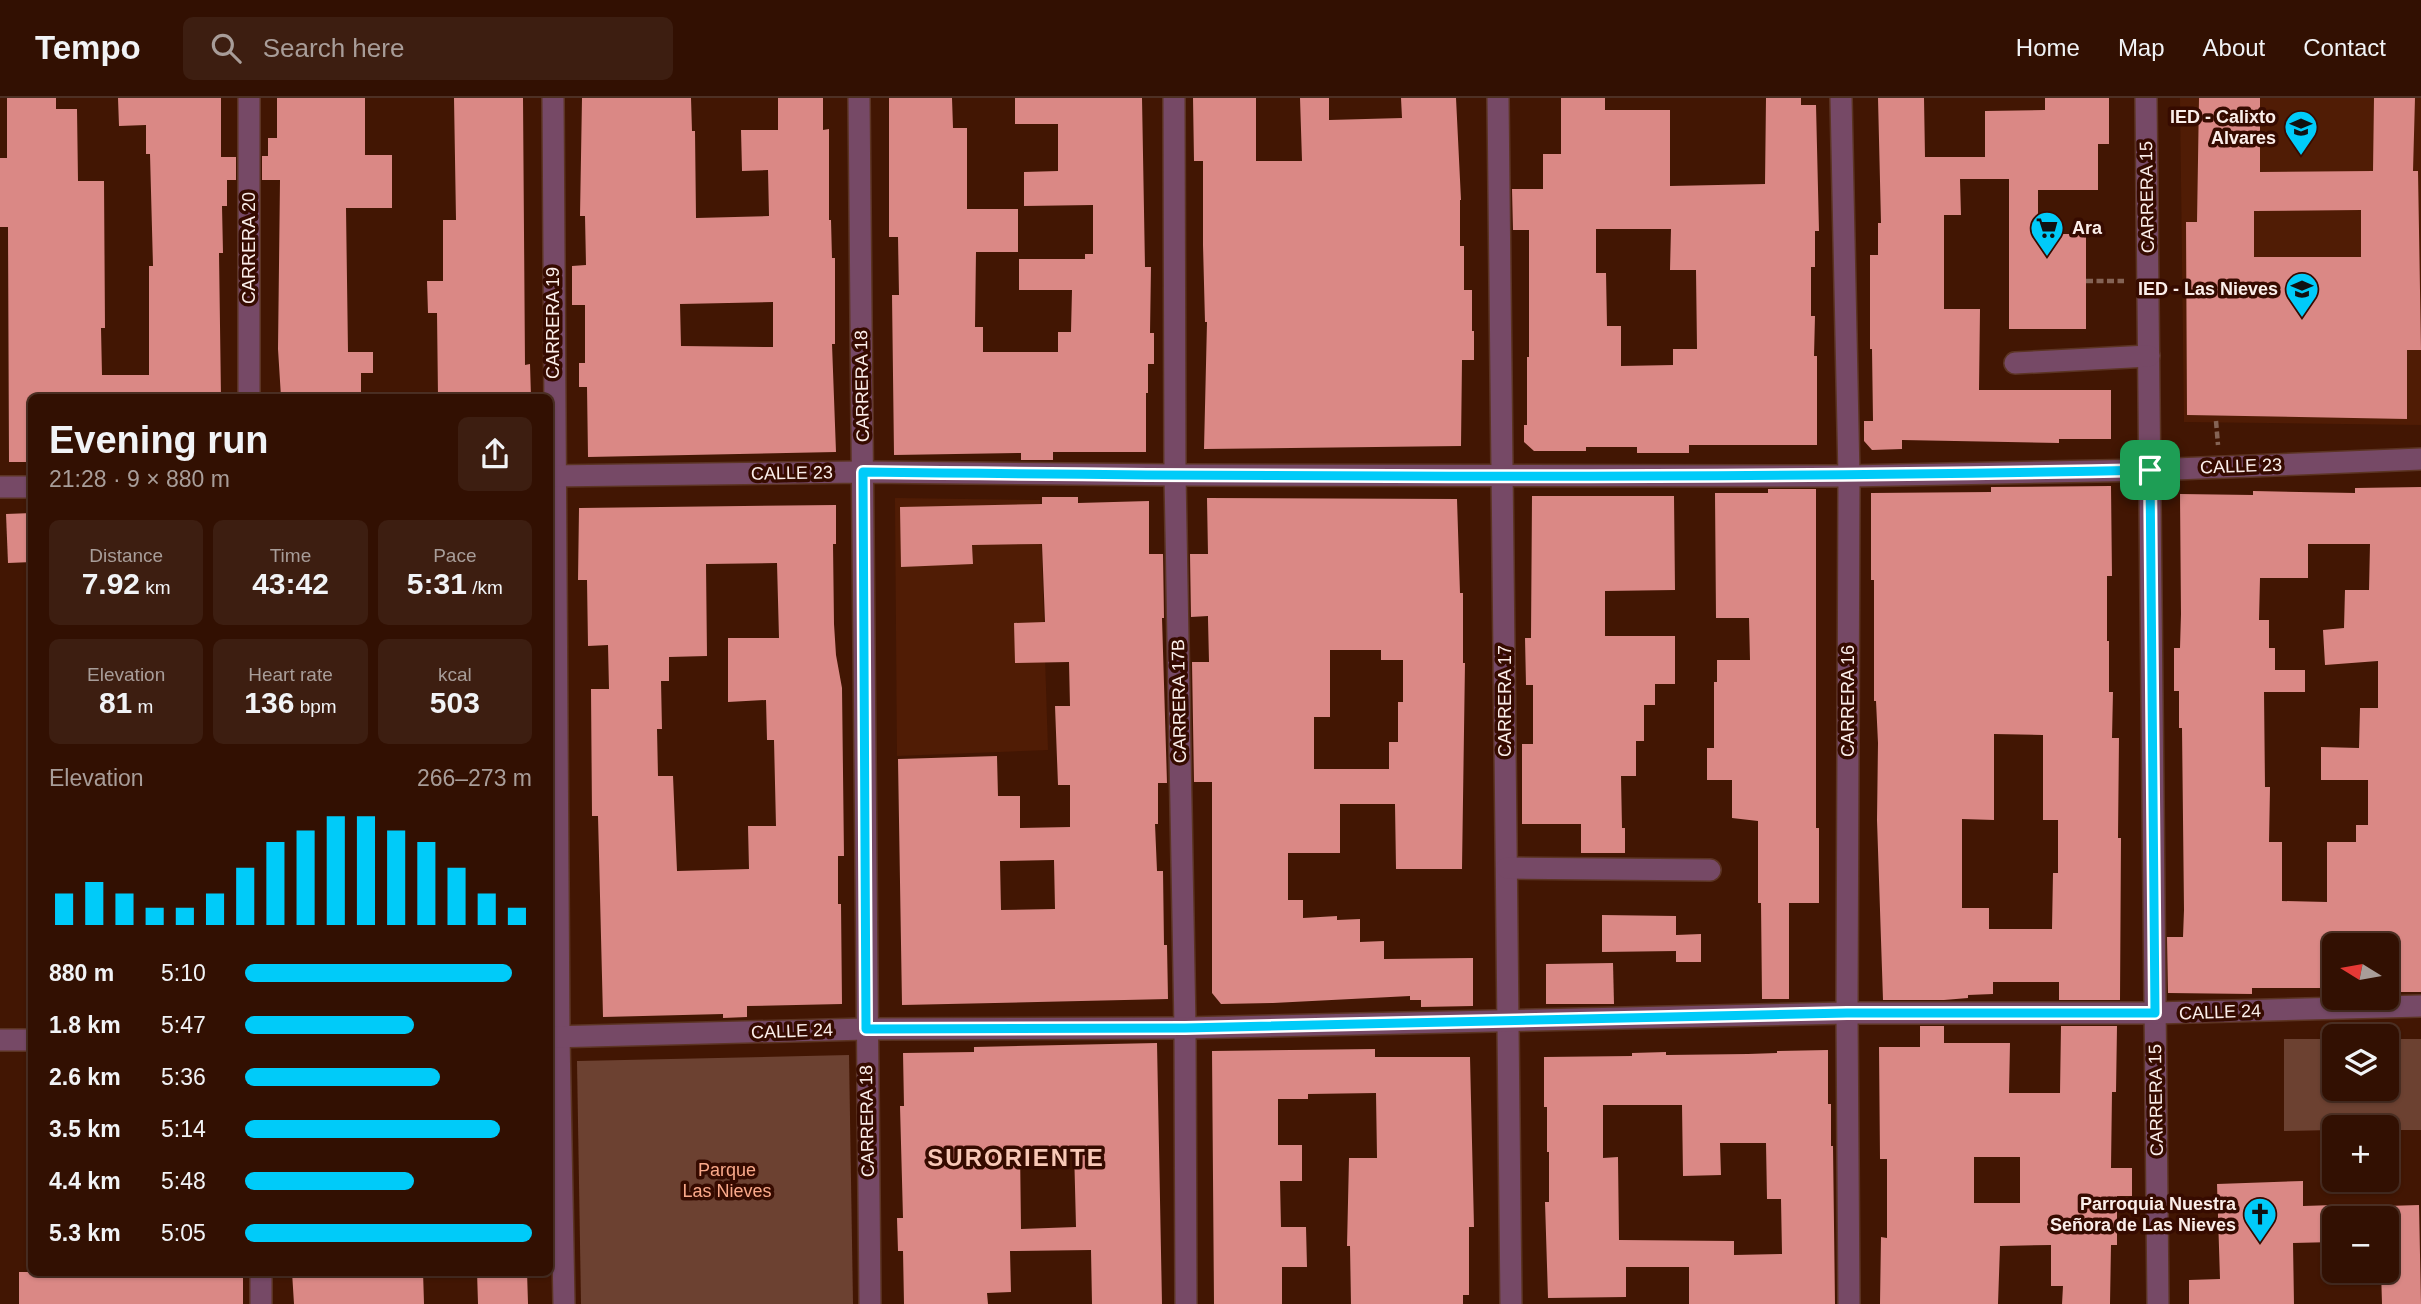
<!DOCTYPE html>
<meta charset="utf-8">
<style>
:root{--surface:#321002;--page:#3d1e11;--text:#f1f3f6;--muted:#a89d99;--line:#4d3024;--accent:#00cbf9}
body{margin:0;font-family:Helvetica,sans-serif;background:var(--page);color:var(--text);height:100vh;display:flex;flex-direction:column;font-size:26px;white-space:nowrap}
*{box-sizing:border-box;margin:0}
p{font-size:23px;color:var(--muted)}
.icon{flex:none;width:38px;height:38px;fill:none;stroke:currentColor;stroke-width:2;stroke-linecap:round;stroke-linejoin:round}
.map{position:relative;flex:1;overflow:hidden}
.drawer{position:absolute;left:28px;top:296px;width:525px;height:882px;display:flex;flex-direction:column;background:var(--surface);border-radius:10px;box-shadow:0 2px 5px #0004,0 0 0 2px var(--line)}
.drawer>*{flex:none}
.needle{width:46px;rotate:281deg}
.controls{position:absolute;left:2322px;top:835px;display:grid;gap:14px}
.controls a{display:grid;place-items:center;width:77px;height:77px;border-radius:10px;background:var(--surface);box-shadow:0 2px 5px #0004,0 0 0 2px var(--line);font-size:35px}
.pin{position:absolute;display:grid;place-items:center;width:60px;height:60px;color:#fff;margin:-30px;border-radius:14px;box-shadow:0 4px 10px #0006}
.round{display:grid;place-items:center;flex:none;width:74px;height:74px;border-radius:10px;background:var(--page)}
.headline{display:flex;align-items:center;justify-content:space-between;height:119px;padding:0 21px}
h1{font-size:38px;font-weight:800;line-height:52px}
.figures{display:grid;grid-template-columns:repeat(3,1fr);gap:10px;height:119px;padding:7px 21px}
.figures div{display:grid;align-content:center;border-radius:10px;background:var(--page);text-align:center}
.figures b{font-size:30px;font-weight:800}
.figures small{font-size:19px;font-weight:400}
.figures p{font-size:19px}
.chart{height:196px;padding:14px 21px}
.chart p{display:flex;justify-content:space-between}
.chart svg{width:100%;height:126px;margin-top:7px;stroke:var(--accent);stroke-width:6}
ul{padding:0 21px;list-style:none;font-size:23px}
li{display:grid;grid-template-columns:112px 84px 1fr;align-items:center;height:52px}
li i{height:18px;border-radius:9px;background:var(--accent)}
header{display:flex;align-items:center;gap:42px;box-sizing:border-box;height:98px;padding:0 35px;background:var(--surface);border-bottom:2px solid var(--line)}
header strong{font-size:33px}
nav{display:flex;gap:38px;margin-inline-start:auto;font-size:24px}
.search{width:490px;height:63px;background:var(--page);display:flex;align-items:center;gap:18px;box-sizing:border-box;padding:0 24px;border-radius:10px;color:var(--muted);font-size:26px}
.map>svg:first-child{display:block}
.built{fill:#501c05}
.green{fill:#6c4131}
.building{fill:#da8885;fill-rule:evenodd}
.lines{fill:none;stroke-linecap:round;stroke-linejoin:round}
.minor-casing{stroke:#5c3423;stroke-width:24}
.path{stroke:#846355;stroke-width:4.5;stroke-dasharray:7 3.5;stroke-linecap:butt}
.minor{stroke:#764966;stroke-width:21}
.route-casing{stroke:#fff;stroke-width:14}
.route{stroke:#00cbf9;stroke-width:9}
.labels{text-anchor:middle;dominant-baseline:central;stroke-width:7;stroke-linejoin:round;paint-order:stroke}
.poi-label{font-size:18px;font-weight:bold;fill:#fbeeea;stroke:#360b00;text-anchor:end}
.street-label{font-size:18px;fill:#fbeeea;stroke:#360b00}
.park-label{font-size:18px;fill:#faa98a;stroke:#360b00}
.district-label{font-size:24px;font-weight:bold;letter-spacing:2px;fill:#f8c8b6;stroke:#360b00}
</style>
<header>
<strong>Tempo</strong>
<div class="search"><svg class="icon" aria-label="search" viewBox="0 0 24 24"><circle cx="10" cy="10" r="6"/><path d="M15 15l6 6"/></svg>Search here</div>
<nav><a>Home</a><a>Map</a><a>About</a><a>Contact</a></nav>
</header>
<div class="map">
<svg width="2421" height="1206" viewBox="0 0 2421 1206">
<rect width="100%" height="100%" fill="#421603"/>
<!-- built -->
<g class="built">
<polygon points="2180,0 2421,0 2421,327 2184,324"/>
<polygon points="895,400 1040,402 1048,652 897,658"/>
</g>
<!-- green -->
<g class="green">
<polygon points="2284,941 2334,941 2334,990 2387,990 2387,941 2421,941 2421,1032 2387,1032 2387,1029 2334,1029 2334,1032 2284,1033"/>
<polygon points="849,957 853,1206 581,1206 577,963"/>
</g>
<!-- building -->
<g class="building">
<polygon points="7,0 56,0 56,11 77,11 78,83 104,83 105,230 101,230 102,277 149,277 149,168 153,168 150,56 146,56 146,27 119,28 118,0 221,0 221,59 236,59 236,82 227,82 227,108 222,108 223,155 219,155 221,299 32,299 32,364 9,364 8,129 0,129 0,60 7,60"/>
<polygon points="277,0 365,0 365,57 392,57 392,110 346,110 348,254 373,254 373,275 361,275 361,299 281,299 278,251 280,82 262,82 262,58 268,58 268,40 277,40"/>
<polygon points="454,0 523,0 525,267 530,266 531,299 438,299 437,215 428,215 427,183 443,183 443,122 456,122"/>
<path d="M 582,0 L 691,0 L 692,33 L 695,33 L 696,120 L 769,118 L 768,72 L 742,73 L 741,32 L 778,32 L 778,0 L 823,0 L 823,32 L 829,31 L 829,122 L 831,122 L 832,160 L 835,160 L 835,246 L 832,246 L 836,354 L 588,359 L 587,289 L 579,289 L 579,265 L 585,265 L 585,207 L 572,207 L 572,168 L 586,167 L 585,118 L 580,118 ZM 773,204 L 773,249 L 681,248 L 680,206 Z"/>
<polygon points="889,0 952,0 953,30 967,30 967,111 1018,111 1018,154 976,154 975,229 983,229 983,254 1058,254 1058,234 1071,234 1072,192 1019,192 1019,161 1085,161 1085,156 1093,156 1093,107 1024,108 1024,74 1058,73 1058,26 1015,26 1015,0 1142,0 1145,169 1151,169 1150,235 1154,235 1154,266 1148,266 1148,295 1146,295 1146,354 1053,354 1053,362 1021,362 1021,355 894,357 892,197 899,197 898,139 889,139"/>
<polygon points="1193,0 1256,0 1256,63 1302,63 1300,0 1329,0 1329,22 1402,20 1401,0 1456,0 1461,102 1460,102 1460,148 1464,148 1464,192 1472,192 1472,233 1474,233 1474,262 1462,262 1461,348 1204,351 1207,224 1205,224 1203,147 1203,63 1194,63"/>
<path d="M 1561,0 L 1605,0 L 1605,12 L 1670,12 L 1670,88 L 1765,86 L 1766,0 L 1801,0 L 1801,7 L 1816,7 L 1819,133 L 1815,133 L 1815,169 L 1811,169 L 1811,218 L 1815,218 L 1814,258 L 1817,258 L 1817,347 L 1689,347 L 1689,355 L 1637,355 L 1637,349 L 1586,349 L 1586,353 L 1534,353 L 1524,344 L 1524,327 L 1527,327 L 1527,259 L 1529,259 L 1529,132 L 1513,132 L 1512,91 L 1543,91 L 1543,56 L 1561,56 ZM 1596,131 L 1671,131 L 1670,172 L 1696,172 L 1697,251 L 1673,251 L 1673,267 L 1621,268 L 1621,228 L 1607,228 L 1606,175 L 1596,175 Z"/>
<polygon points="1878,0 1924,0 1925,59 1985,59 1985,13 2045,12 2045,0 2109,0 2109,46 2098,46 2098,92 2038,92 2038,136 2086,136 2086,231 2009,231 2009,81 1960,81 1961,117 1944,117 1944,211 1980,211 1979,292 2111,292 2111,341 2059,341 2059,345 1902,342 1902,351 1872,352 1864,343 1864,323 1873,323 1872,251 1870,251 1870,157 1878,157 1878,125 1881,125"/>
<path d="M 2199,0 L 2260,0 L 2260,74 L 2373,73 L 2374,0 L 2415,0 L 2413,73 L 2418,73 L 2421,252 L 2407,252 L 2407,321 L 2187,317 L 2186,124 L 2197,124 ZM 2361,112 L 2361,159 L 2254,159 L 2254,113 Z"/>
<path d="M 2111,388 L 2112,478 L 2107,478 L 2107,543 L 2109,543 L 2109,594 L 2113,594 L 2112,640 L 2119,640 L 2118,740 L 2121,740 L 2120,902 L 2059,902 L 2059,884 L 1993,884 L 1993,896 L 1968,897 L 1968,900 L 1944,902 L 1883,902 L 1877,722 L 1878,645 L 1876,603 L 1874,603 L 1874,482 L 1871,482 L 1871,395 L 1991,394 L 1991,389 ZM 1994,636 L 2043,637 L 2043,722 L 2058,722 L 2058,775 L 2053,775 L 2052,831 L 1989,831 L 1989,810 L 1962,810 L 1962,721 L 1994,722 Z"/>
<path d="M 2421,389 L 2421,894 L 2387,894 L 2387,843 L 2334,843 L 2334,890 L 2252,890 L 2252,896 L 2168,895 L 2167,839 L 2183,839 L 2184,812 L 2182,630 L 2179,630 L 2179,593 L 2174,593 L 2174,550 L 2180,550 L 2181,516 L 2180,396 L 2253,397 L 2253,393 L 2355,395 L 2355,390 ZM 2308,446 L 2370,446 L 2369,492 L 2345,492 L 2344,530 L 2323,532 L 2325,567 L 2378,563 L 2378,610 L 2360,610 L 2359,650 L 2321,649 L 2321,682 L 2368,682 L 2368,727 L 2356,727 L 2356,744 L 2327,744 L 2327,804 L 2282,803 L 2282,744 L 2269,744 L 2270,689 L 2265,689 L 2264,594 L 2305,594 L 2305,572 L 2275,572 L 2275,550 L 2269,550 L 2269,522 L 2259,522 L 2260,480 L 2308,480 Z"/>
<polygon points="1768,391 1816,391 1816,730 1819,730 1819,805 1789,805 1789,901 1762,901 1761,805 1758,805 1758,723 1732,720 1732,682 1707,682 1707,650 1714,650 1714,584 1717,584 1717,562 1750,562 1749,520 1716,520 1715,395 1768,395"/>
<polygon points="1532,398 1674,398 1675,492 1605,493 1605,538 1675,538 1675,586 1655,586 1655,607 1644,607 1644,643 1636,643 1636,678 1621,678 1622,730 1625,730 1625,755 1581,755 1581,726 1522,726 1522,646 1533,646 1533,587 1526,587 1525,540 1531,540"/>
<path d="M 1042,399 L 1078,399 L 1078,405 L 1149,403 L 1149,456 L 1163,456 L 1164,520 L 1162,520 L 1167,685 L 1158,685 L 1158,726 L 1155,726 L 1157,773 L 1163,773 L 1164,847 L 1167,847 L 1168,901 L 902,907 L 898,661 L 997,658 L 998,698 L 1020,698 L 1020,730 L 1070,729 L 1070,687 L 1058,687 L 1055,608 L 1070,608 L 1069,564 L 1015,565 L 1014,525 L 1045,524 L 1042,446 L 972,447 L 973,466 L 901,469 L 900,409 L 1042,406 ZM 1054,762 L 1055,811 L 1001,812 L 1000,763 Z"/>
<path d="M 1207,400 L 1457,401 L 1460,495 L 1463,495 L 1463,565 L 1465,565 L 1462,771 L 1396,771 L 1395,706 L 1340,706 L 1340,755 L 1288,755 L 1288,802 L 1303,802 L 1303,820 L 1337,818 L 1337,822 L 1360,821 L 1360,844 L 1384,843 L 1384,861 L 1473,860 L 1473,908 L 1421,909 L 1421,902 L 1410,902 L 1410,898 L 1273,905 L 1221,906 L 1212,895 L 1212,684 L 1194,684 L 1192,564 L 1209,564 L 1208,521 L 1208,518 L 1191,519 L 1190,456 L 1208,456 ZM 1330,552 L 1381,552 L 1381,562 L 1403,562 L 1403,604 L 1398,604 L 1398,644 L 1389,644 L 1389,671 L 1314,671 L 1314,619 L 1330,619 Z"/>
<path d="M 836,407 L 836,446 L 833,446 L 834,526 L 836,557 L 842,590 L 844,758 L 838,758 L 838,806 L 841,806 L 842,906 L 747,908 L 747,919 L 723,920 L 723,916 L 603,919 L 598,718 L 592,718 L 591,591 L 609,591 L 608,547 L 588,548 L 587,482 L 578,482 L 579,410 ZM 777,465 L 779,540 L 728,540 L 728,604 L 766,602 L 767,642 L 774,642 L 776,728 L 748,728 L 749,771 L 677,773 L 673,678 L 658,678 L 657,631 L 662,631 L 661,583 L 669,583 L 669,559 L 707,558 L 706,466 Z"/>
<polygon points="32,415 32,464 8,465 6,416"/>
<polygon points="1602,817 1676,818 1676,837 1701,836 1701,864 1676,864 1676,853 1602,854"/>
<polygon points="1613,865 1614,906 1546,906 1546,866"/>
<path d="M 1920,928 L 1944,928 L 1944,945 L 2010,945 L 2009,995 L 2060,995 L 2061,928 L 2117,928 L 2116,994 L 2112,994 L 2111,1070 L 2132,1070 L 2132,1098 L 2117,1098 L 2117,1147 L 2111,1147 L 2110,1206 L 2062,1206 L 2063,1188 L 2051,1188 L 2051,1147 L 2000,1148 L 1998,1206 L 1880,1206 L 1881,1139 L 1887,1140 L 1887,1061 L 1880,1061 L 1879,949 L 1920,949 ZM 1974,1059 L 2020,1059 L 2020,1105 L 1974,1105 Z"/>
<path d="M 1157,945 L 1162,1206 L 1092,1206 L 1091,1152 L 1010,1153 L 1011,1194 L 987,1195 L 988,1206 L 904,1206 L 903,1153 L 898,1153 L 897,1120 L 903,1120 L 900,1008 L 904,1008 L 903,955 L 974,954 L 974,949 ZM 1074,1050 L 1076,1129 L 1021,1131 L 1020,1051 Z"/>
<polygon points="1375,951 1375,959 1470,959 1474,1129 1469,1129 1469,1197 1463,1197 1463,1206 1351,1206 1350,1148 1347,1148 1349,1060 1377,1060 1376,995 1308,996 1308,1001 1278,1001 1278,1047 1302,1047 1302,1083 1280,1083 1281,1129 1306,1129 1307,1169 1282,1169 1282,1206 1214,1206 1212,953"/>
<path d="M 1828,952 L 1828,1006 L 1831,1006 L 1831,1048 L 1833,1048 L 1835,1206 L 1689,1206 L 1689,1169 L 1626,1169 L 1626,1199 L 1548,1200 L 1545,1104 L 1549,1104 L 1549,1054 L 1547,1054 L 1547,1009 L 1544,1009 L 1544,959 L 1632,958 L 1632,955 L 1666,954 L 1666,957 L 1748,956 L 1777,955 L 1777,953 ZM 1603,1007 L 1682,1007 L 1683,1078 L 1721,1077 L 1720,1045 L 1766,1045 L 1767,1101 L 1781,1101 L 1782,1156 L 1734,1157 L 1734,1143 L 1619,1142 L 1618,1059 L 1603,1060 Z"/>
<polygon points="2303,1083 2303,1108 2334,1107 2334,1144 2293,1145 2294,1206 2189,1206 2189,1182 2220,1181 2217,1086"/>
<polygon points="2419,1107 2421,1206 2382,1206 2381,1172 2387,1172 2387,1108"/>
<polygon points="19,1174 122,1174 122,1176 243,1175 243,1206 19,1206"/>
<polygon points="292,1174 423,1174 424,1206 294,1206"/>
<polygon points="477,1174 527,1174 528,1206 478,1206"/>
</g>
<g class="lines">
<defs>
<g id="minor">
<polyline points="249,0 249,299"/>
<polyline points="553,0 559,939 564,1206"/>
<polyline points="859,0 870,1206"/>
<polyline points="1174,0 1175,377 1185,930 1186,1206"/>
<polyline points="1498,0 1511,1206"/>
<polyline points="1841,0 1849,378 1847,915 1849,1206"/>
<polyline points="2146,0 2158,1206"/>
<polyline points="2015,265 2149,258"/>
<polyline points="550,378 863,374 1175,377 1849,378 2150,372 2421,361"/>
<polyline points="0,389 32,389"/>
<polyline points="1507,770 1710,772"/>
<polyline points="550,939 866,931 1185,930 1847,915 2155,915 2421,908"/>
<polyline points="0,942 32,942"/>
<polyline points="261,1174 261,1206"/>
</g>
</defs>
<!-- minor casing -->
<use href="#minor" class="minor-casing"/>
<!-- path -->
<g class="path">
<polyline points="2086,183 2124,183"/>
<polyline points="2216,323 2218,347"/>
</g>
<!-- minor -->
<use href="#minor" class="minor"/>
</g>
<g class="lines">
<defs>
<path id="route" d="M 2150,372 L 2155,915 L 1847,915 L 1185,930 L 866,931 L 863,374 C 1292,379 1721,381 2150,372 Z"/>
</defs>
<!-- route casing -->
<use href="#route" class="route-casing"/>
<!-- route -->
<use href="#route" class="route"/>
</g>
<!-- icons -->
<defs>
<symbol id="school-pin" viewBox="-11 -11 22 30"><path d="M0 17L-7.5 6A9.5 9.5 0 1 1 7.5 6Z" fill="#00cbf9" stroke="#360b00"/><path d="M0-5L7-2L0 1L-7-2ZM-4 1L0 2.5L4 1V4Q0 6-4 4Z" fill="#111"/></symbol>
<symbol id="supermarket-pin" viewBox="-11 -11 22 30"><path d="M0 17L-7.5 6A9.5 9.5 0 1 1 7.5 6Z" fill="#00cbf9" stroke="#360b00"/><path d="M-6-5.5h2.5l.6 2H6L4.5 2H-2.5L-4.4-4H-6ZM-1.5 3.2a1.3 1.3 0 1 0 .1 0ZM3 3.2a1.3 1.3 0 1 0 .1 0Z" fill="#111"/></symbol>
<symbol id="church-pin" viewBox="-11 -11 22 30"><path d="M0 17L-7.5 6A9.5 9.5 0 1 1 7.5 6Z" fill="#00cbf9" stroke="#360b00"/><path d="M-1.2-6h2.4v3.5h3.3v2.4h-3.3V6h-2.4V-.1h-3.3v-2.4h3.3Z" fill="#111"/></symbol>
</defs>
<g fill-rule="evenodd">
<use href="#school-pin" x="2282" y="10" width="38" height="52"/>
<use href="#supermarket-pin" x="2028" y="111" width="38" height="52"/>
<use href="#school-pin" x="2283" y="172" width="38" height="52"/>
<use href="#church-pin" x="2241" y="1097" width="38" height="52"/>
</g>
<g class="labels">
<!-- poi labels -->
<g class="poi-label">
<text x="2276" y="19">IED - Calixto<tspan x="2276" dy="21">Alvares</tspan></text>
<text x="2072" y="130" text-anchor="start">Ara</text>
<text x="2278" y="191">IED - Las Nieves</text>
<text x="2236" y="1106">Parroquia Nuestra<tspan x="2236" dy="21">Señora de Las Nieves</tspan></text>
</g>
<!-- street labels -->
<g class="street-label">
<text transform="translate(2147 99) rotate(-91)">CARRERA 15</text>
<text transform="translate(249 150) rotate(-90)">CARRERA 20</text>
<text transform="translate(553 225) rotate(-90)">CARRERA 19</text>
<text transform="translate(862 288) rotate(-91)">CARRERA 18</text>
<text transform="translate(2241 368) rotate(-2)">CALLE 23</text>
<text transform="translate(792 375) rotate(-1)">CALLE 23</text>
<text transform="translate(1179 603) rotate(-91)">CARRERA 17B</text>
<text transform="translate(1505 603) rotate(-90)">CARRERA 17</text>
<text transform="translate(1848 603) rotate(-90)">CARRERA 16</text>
<text transform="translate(2220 914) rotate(-2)">CALLE 24</text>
<text transform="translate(792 933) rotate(-2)">CALLE 24</text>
<text transform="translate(2156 1002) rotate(-91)">CARRERA 15</text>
<text transform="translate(867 1023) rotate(-91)">CARRERA 18</text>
</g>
<!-- park labels -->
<g class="park-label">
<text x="727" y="1072">Parque<tspan x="727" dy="21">Las Nieves</tspan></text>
</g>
<!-- district labels -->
<g class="district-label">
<text x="1016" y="1059">SURORIENTE</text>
</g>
</g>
</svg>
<div class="controls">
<a><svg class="needle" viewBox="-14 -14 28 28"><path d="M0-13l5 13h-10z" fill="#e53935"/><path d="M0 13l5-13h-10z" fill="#a89d99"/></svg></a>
<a><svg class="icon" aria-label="layers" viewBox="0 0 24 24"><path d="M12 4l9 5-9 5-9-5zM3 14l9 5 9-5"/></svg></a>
<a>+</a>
<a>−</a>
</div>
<div class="pin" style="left:2150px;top:372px;background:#1e9e55"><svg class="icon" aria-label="arrive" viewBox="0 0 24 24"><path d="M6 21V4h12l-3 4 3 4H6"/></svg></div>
<section class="drawer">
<div class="headline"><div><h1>Evening run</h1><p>21:28 · 9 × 880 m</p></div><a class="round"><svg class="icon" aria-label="share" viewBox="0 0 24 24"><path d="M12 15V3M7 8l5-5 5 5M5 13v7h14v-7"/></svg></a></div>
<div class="figures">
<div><p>Distance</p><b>7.92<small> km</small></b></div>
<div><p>Time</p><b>43:42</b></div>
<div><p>Pace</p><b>5:31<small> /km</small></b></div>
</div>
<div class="figures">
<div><p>Elevation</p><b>81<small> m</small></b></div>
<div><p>Heart rate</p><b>136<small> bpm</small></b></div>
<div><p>kcal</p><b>503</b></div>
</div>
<div class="chart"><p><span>Elevation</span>266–273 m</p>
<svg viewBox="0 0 160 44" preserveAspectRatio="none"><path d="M5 44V33M15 44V29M25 44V33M35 44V38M45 44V38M55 44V33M65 44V24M75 44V15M85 44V11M95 44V6M105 44V6M115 44V11M125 44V15M135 44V24M145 44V33M155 44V38"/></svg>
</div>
<ul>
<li><b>880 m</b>5:10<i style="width:93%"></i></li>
<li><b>1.8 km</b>5:47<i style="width:59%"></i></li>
<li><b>2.6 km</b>5:36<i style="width:68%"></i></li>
<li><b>3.5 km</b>5:14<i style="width:89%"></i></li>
<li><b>4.4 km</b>5:48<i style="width:59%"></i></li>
<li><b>5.3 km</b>5:05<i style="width:100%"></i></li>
</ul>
</section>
</div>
